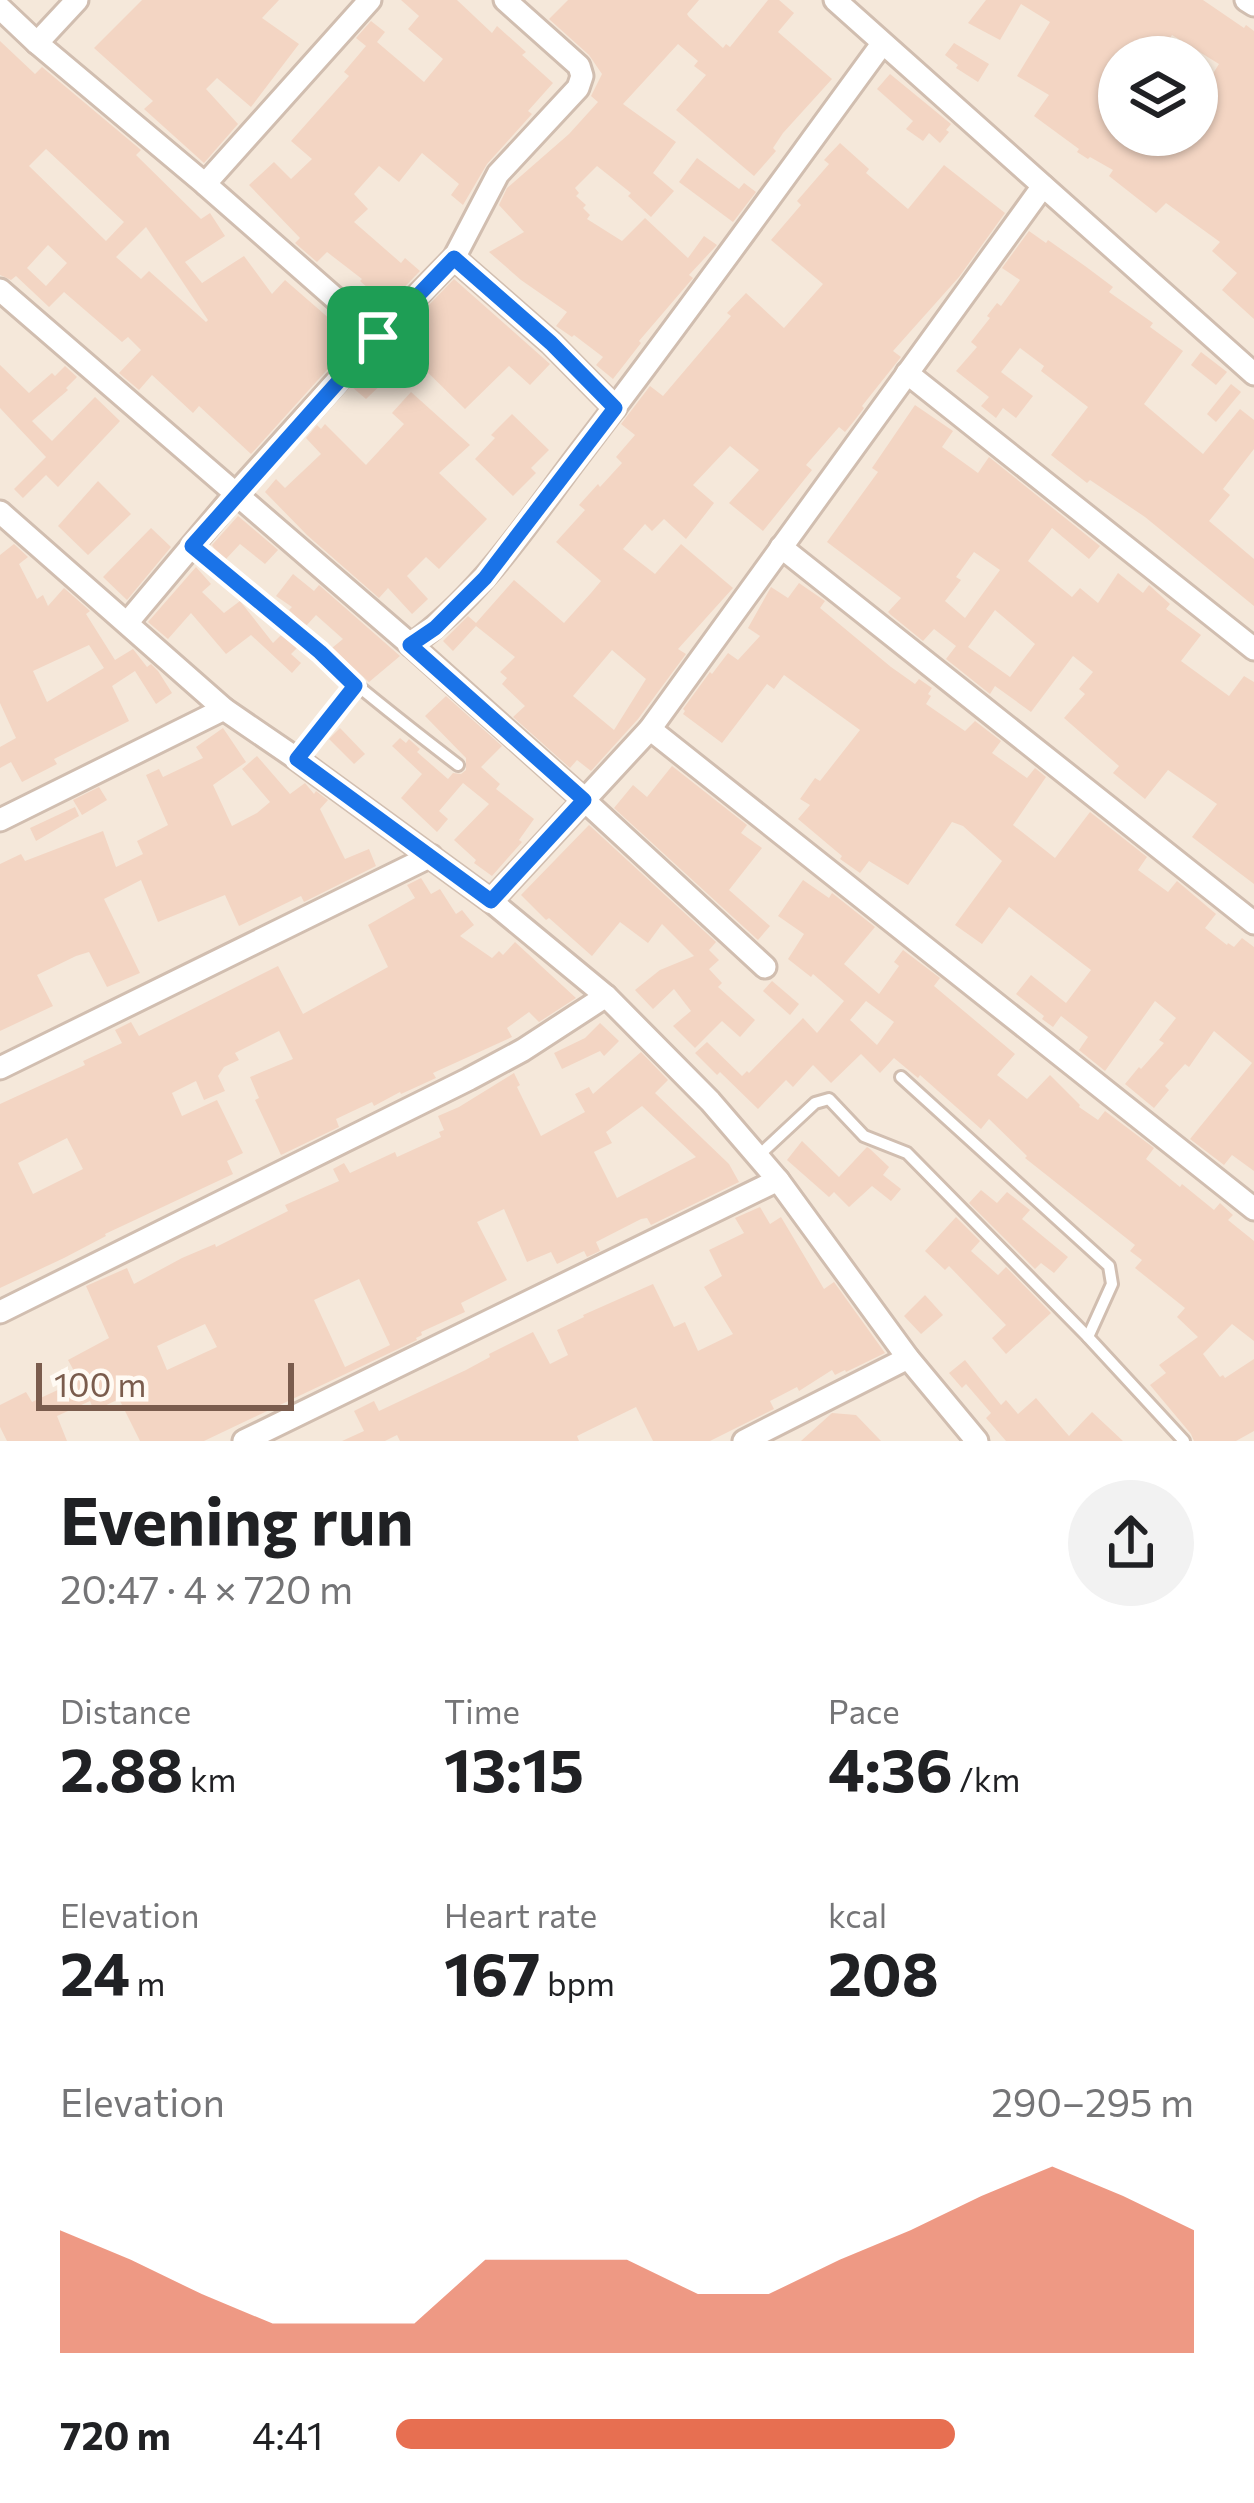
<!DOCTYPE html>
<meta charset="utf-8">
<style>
:root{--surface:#fff;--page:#f2f2f2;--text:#202124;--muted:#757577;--accent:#e76f51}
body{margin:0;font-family:Commissioner,sans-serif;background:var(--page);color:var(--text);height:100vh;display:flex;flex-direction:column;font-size:45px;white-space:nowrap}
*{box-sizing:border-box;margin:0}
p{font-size:39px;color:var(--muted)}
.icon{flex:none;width:66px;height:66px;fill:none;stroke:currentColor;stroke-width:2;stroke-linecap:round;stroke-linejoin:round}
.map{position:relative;height:1441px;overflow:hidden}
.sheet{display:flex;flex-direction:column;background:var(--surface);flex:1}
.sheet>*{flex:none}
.buttons{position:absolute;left:1098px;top:36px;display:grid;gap:24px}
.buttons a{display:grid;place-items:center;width:120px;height:120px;border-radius:50%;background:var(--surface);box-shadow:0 3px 9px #0004;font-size:60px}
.scale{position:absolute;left:36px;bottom:30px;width:258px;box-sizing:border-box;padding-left:12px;border:6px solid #7a5c4d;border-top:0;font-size:33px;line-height:42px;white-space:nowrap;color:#7a5c4d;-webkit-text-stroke:9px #fffaf3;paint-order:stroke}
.pin{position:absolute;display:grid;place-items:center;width:102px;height:102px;color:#fff;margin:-51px;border-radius:24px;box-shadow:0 6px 18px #0006}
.round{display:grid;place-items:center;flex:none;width:126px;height:126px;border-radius:63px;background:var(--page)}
.summary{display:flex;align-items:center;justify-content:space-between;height:204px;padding:0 60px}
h1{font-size:66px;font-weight:700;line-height:90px}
.metrics{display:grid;grid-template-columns:repeat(3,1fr);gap:18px;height:204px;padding:12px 60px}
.metrics div{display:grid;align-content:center}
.metrics b{font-size:60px;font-weight:700}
.metrics small{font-size:33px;font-weight:400}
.metrics p{font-size:33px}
.chart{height:336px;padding:24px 60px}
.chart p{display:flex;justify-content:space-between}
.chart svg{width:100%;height:216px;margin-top:12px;fill:var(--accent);opacity:.7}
ul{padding:0 60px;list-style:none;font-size:39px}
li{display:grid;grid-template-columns:192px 144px 1fr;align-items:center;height:90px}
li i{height:30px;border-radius:15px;background:var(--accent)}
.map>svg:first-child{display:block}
.residential{fill:#f5e8da;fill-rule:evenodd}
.building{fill:#f3d5c3;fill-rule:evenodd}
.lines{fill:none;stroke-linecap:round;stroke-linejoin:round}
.service-casing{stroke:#d1beb0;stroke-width:16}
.minor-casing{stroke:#d1beb0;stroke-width:27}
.service{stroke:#fff;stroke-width:10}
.minor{stroke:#fff;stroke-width:21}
.route-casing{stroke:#fff;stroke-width:24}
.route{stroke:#1a73e8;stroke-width:15}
</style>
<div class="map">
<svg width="1254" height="1441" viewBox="0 0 1254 1441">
<rect width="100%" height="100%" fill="#fdf6ec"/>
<!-- residential -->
<path class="residential" d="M 0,0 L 1254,0 L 1254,1441 L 0,1441 ZM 1119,57 L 1197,57 L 1197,135 L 1119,135 Z"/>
<!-- building -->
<g class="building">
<polygon points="142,0 279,0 262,18 299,44 251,107 217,78 206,89 238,124 204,163 144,109 153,101 94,48"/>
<polygon points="401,0 457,0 492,33 497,26 526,52 522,55 553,83 528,111 532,114 487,164 463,205 451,195 459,184 422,153 399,182 379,166 354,194 368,209 354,222 401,263 405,258 420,271 387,305 360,281 362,279 327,252 317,262 295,243 300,238 249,185 274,162 291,179 312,159 291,141 349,76 344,72 366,46 356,38 371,21 385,32 377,42 424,82 443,59 408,29 419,16"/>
<polygon points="568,0 699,0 687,14 689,17 723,48 726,44 730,47 768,0 779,0 794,13 778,32 832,79 783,133 773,148 776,151 754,176 676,110 706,75 694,66 698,61 678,44 623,104 676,142 653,173 674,191 651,217 628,196 631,193 597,166 575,188 579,193 576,196 586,205 583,208 590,215 587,219 622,241 645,218 688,258 704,236 717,245 689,275 693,278 639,341 641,343 613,379 596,365 603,357 574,335 572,337 556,326 567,312 521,280 489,252 524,232 499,205 507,188 569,134 598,102 591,96 602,74 589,55 549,19"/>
<path d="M 986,0 L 1203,0 L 1244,28 L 1246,25 L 1254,31 L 1254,319 L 1222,290 L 1237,273 L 1212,251 L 1220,242 L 1166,203 L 1156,213 L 1109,176 L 1113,170 L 1090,157 L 1088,159 L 1077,152 L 1079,149 L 1034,116 L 1049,95 L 1017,76 L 1050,22 L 1021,4 L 1000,40 L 968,23 ZM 1172,35 L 1219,64 L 1197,99 L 1197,135 L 1119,135 L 1119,57 L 1159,57 Z"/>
<path d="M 0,41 L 35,74 L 42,67 L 141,150 L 136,155 L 201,219 L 210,213 L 225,236 L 185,262 L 202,283 L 244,256 L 272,294 L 285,280 L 354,340 L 251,454 L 199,406 L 193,413 L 152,375 L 139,390 L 119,373 L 141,350 L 128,337 L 122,342 L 64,292 L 49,307 L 16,276 L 11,280 L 0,275 ZM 46,149 L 124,222 L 106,241 L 29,166 ZM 146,227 L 208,320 L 206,322 L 149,271 L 141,279 L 116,257 ZM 48,245 L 67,263 L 46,286 L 27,268 Z"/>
<polygon points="954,43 989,64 978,82 956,68 958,65 945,55"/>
<polygon points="890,74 951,124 946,130 949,132 940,143 929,133 923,141 906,129 913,121 877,89"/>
<path d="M 840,143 L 869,169 L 866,173 L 908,209 L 944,165 L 1005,213 L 959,277 L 893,351 L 901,357 L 862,406 L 864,408 L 854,421 L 845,432 L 839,427 L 806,465 L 812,470 L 763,531 L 729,503 L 759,470 L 730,446 L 693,485 L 714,503 L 686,539 L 664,519 L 652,531 L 645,524 L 623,549 L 655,574 L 681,544 L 733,588 L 678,649 L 686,654 L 638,719 L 591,771 L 577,760 L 570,768 L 513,717 L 525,706 L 502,684 L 507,678 L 500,672 L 515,657 L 476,626 L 453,651 L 443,641 L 468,616 L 476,623 L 514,580 L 564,623 L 591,593 L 601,581 L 556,542 L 585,510 L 579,505 L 598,484 L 600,487 L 622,463 L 616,457 L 635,435 L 621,424 L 650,386 L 663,396 L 731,316 L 727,313 L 746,293 L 784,328 L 823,284 L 771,240 L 801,205 L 797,201 L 829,164 L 824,160 ZM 612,650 L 646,679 L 614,730 L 573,696 Z"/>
<polygon points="697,158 739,189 744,183 756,192 733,222 679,182"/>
<polygon points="1029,231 1046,243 1048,240 1085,266 1113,287 1109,292 1153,323 1150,327 1183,351 1144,404 1203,454 1240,409 1254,420 1254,449 1223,489 1230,495 1209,521 1254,559 1254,606 1145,517 1090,480 1087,483 1051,455 1088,407 1041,371 1044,366 1020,348 1001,372 1033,396 1016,418 1003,408 996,418 981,406 989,397 956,371 977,347 971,342 990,318 987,316 997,303 1001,306 1020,280 1002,268"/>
<polygon points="454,279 550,364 530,385 509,366 465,409 411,356 366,399 352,387 386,352 389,355 428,310 426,308"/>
<polygon points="1201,352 1227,372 1216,385 1191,365"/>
<polygon points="0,365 29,393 52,373 55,376 65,366 77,377 66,388 68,390 32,421 52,441 95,397 120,421 58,487 46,475 23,498 14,489 46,457 0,408"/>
<polygon points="1231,384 1241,392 1216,422 1207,414"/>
<polygon points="411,392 470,445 439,473 487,519 439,569 426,557 407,576 428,599 412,614 388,588 379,598 307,535 265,492 276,479 285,488 321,454 306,438 317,425 321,429 325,424 366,465 404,424 392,413"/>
<path d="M 915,405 L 953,431 L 942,447 L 978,473 L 989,457 L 1100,546 L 1089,559 L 1052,528 L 1028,561 L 1072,597 L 1080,588 L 1098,603 L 1118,573 L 1143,593 L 1149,585 L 1170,604 L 1166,609 L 1201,635 L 1181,661 L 1229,696 L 1244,676 L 1254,682 L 1254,884 L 1192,837 L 1217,804 L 1168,770 L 1145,799 L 1113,773 L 1119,766 L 1064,718 L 1085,694 L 1079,689 L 1093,672 L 1073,656 L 1031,712 L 995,686 L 990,694 L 946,659 L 956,646 L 934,629 L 923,641 L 891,615 L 888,612 L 901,598 L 827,542 L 878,472 L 872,468 ZM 974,552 L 1000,570 L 965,618 L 945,601 L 961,580 L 956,577 ZM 995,610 L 1035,644 L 1010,677 L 968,647 Z"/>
<polygon points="512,414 549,450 531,468 536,473 513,496 475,459 495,438 491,435"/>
<polygon points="98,481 131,514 88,555 58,526"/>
<polygon points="238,516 278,550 265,564 240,544 226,559 214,548 212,545"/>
<polygon points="151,528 171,547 127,600 103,577"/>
<path d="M 14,544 L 28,557 L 19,564 L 37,599 L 43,595 L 48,606 L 64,588 L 90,611 L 86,614 L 115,660 L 133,649 L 147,667 L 151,664 L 158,671 L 172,693 L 156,704 L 135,671 L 112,686 L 129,721 L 54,759 L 57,764 L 22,782 L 11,762 L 0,768 L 0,747 L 16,738 L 0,703 L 0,555 ZM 89,645 L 104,668 L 47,702 L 33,671 Z"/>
<polygon points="196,567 211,584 202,592 224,613 240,601 273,643 281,635 297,648 291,654 301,663 292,673 251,635 226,654 191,613 168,639 148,622"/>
<polygon points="293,574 314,591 319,585 400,656 369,682 332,648 343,639 316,615 306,626 289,610 292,607 276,596"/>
<polygon points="799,583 825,601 820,608 891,667 915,684 919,679 932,688 928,694 931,696 926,704 965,731 975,721 1001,741 992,753 1027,778 1035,768 1046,777 1013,825 1055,858 1090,812 1147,857 1138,870 1168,892 1177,881 1216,914 1205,928 1227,945 1228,943 1234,947 1242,938 1254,947 1254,1171 1232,1155 1224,1165 1190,1139 1252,1063 1214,1031 1189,1067 1185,1064 1165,1086 1169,1090 1154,1108 1125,1084 1139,1067 1141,1069 1164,1043 1159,1040 1176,1018 1155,1001 1105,1071 1079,1050 1088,1037 1061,1016 1053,1027 1042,1019 1044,1016 1016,994 1031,975 1066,1003 1091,970 1009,907 982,944 955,925 1002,861 963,826 952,822 908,885 869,861 860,873 840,859 842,856 798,819 810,805 800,799 815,778 820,781 860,730 784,675 774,689 767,684 722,743 683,714 685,711 683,709 710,672 712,674 728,653 738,660 760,636 748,628 771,587 788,598"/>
<polygon points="446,696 502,746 481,767 500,784 496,789 534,819 519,840 522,842 492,876 474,863 476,860 454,840 489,804 463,783 439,811 448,819 437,832 401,798 422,774 392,746 400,738 406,743 409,739 411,741 420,749 417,752 448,779 453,773 461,774 466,770 466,758 425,716"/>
<polygon points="223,728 246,762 213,785 232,826 257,813 270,802 242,769 257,756 290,794 305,783 314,794 316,791 328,800 320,809 345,859 369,849 376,866 304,902 301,896 239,926 225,895 158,922 141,880 104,899 140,973 107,987 89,952 76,956 37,975 53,1006 0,1031 0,864 21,854 25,861 103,831 116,867 143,854 137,841 168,825 146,775 159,769 163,777 203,758 196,747"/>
<polygon points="340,728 365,754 354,764 329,739"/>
<polygon points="672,766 747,825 741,833 762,848 729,890 770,926 758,940 614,808 633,785 647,797"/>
<polygon points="99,787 107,800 82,815 73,800"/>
<polygon points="75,807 79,816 36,841 30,828"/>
<polygon points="589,825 716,942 709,950 719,960 709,969 722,983 718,987 755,1020 740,1037 722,1021 695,1048 673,1026 691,1011 674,989 653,1009 635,990 660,970 694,956 662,924 648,943 620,922 592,956 549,918 546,920 521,895"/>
<path d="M 421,878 L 431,894 L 440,889 L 456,914 L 462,910 L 474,925 L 460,936 L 492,958 L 499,951 L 503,955 L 515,942 L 576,998 L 539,1022 L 529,1012 L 507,1028 L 512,1037 L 433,1073 L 436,1078 L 401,1094 L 400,1092 L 374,1106 L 372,1102 L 336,1119 L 339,1127 L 281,1155 L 255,1100 L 259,1098 L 250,1077 L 293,1059 L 279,1031 L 235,1053 L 239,1060 L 224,1067 L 218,1076 L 225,1091 L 204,1100 L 196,1081 L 172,1093 L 182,1116 L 217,1100 L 243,1153 L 227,1161 L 233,1174 L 105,1234 L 106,1236 L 64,1258 L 0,1288 L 0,1104 L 85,1065 L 83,1061 L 122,1043 L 115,1030 L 131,1022 L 139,1036 L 278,966 L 303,1014 L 388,967 L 368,925 L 415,898 L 407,885 ZM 67,1138 L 83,1169 L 33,1194 L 18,1163 Z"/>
<path d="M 803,880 L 829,898 L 832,893 L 875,927 L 844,964 L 879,994 L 899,966 L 894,962 L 903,950 L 940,978 L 934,986 L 1015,1054 L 997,1075 L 1027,1099 L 1050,1075 L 1080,1105 L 1079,1107 L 1098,1120 L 1105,1111 L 1154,1148 L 1146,1159 L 1180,1187 L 1182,1184 L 1214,1210 L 1220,1203 L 1233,1215 L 1228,1220 L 1254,1241 L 1254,1341 L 1232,1324 L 1203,1354 L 1220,1377 L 1223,1375 L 1225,1378 L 1254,1359 L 1254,1431 L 1236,1441 L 1194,1441 L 1191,1434 L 1150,1385 L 1166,1373 L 1159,1365 L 1198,1337 L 1177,1317 L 1185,1308 L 1135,1268 L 1142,1260 L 1130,1251 L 1135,1245 L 1025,1158 L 1027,1156 L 989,1119 L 981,1129 L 920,1075 L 918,1078 L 894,1058 L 880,1073 L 861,1054 L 831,1083 L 813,1065 L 793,1087 L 786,1080 L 758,1109 L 720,1072 L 717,1075 L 695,1053 L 707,1042 L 742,1076 L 747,1071 L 749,1073 L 803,1018 L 817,1033 L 844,1001 L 813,974 L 811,977 L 788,959 L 804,934 L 778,916 ZM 866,1001 L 894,1022 L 877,1045 L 850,1020 Z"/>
<polygon points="772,981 799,1004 790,1015 763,991"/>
<polygon points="600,1023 619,1041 604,1056 600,1051 562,1069 554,1053 585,1038"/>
<path d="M 641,1052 L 668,1080 L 655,1093 L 729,1164 L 739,1182 L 651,1225 L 647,1218 L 641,1219 L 596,1242 L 600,1251 L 587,1257 L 584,1251 L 557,1264 L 551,1252 L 527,1262 L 504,1209 L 477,1222 L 507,1280 L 461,1303 L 465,1312 L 421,1332 L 422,1335 L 416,1338 L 417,1340 L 204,1441 L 140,1441 L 119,1399 L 94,1411 L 90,1401 L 57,1416 L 67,1441 L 7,1441 L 0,1427 L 0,1405 L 26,1392 L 32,1402 L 79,1380 L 68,1360 L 109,1338 L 86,1286 L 127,1268 L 134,1284 L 182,1258 L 215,1244 L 216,1247 L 288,1211 L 285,1205 L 339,1181 L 333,1169 L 344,1163 L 350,1173 L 395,1152 L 397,1157 L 441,1137 L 439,1132 L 444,1130 L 438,1116 L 459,1107 L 514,1073 L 520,1085 L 517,1087 L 541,1136 L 585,1112 L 575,1094 L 589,1087 L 593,1094 ZM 642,1106 L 696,1157 L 617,1198 L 594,1152 L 612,1143 L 606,1132 ZM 359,1279 L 390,1345 L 345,1367 L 314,1300 ZM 205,1324 L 217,1347 L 167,1370 L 157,1346 Z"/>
<polygon points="802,1141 839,1177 867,1147 870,1149 889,1167 883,1175 901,1189 891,1201 872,1186 849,1207 834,1192 829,1197 787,1160"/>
<polygon points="981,1190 997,1203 1007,1192 1030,1210 1022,1219 1068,1257 1054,1273 1041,1263 1035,1269 969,1203"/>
<polygon points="760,1207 770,1224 781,1217 824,1289 834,1282 885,1353 846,1372 845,1370 835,1375 832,1370 799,1391 797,1387 770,1401 774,1409 710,1441 653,1441 636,1407 577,1436 579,1441 400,1441 397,1435 385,1441 342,1441 364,1431 354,1411 374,1401 379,1411 466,1370 490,1357 489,1354 533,1332 550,1364 568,1355 557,1330 584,1317 583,1315 653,1284 674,1327 685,1322 698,1351 733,1334 704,1287 722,1276 709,1250 744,1233 735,1218"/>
<polygon points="956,1217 980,1241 971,1251 998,1275 1006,1267 1051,1313 1006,1354 992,1338 1006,1325 949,1266 945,1270 925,1251"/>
<polygon points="925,1295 943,1315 921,1334 904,1316"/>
<polygon points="965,1360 1001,1405 1006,1400 1018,1414 1036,1398 1069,1436 1092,1412 1123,1441 1006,1441 986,1418 991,1413 966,1384 962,1388 949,1373"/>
<polygon points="832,1413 856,1415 881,1441 801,1441"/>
</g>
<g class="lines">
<defs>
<g id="service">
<path d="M 192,546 C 279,621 366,695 458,765"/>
<polyline points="297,759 355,686"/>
<polyline points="901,1077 1109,1266 1112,1284 1088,1337"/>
<polyline points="757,1157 815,1103 829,1099 864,1136 907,1153 1088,1337 1184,1441"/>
</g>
<g id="minor">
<polyline points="835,0 1254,374"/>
<polyline points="1246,0 1254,5"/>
<polyline points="0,8 37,43 205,184 378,336"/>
<polyline points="37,43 77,0"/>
<polyline points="205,184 370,0"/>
<polyline points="454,258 551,343 615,408"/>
<polyline points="0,290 411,645 584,800 765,967"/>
<polyline points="907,373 1254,649"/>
<polyline points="0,512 224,709 297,759 491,901 606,996 710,1101 778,1180 908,1358 977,1441"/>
<polyline points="781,547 1254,923"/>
<polyline points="127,623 237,492 378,336 454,258 498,174 578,88 582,76 579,66 505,0"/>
<path d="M 411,645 C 483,594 531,517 584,448 C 686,315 783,179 882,44"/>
<polyline points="650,729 1254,1209"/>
<polyline points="0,820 224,709"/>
<polyline points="491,901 650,729 1043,186"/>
<polyline points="0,1068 431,856"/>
<polyline points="0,1312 469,1079 523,1050 606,996"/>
<polyline points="244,1441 778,1180"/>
<polyline points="744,1441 908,1358"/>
</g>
</defs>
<!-- service casing -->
<use href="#service" class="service-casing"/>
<!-- minor casing -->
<use href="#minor" class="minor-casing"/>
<!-- service -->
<use href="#service" class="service"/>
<!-- minor -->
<use href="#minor" class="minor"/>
</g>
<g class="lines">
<defs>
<polygon id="route" points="454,258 551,343 615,408 485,578 435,628 410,645 584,800 491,901 297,759 355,686 320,652 192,546 378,337"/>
</defs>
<!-- route casing -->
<use href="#route" class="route-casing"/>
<!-- route -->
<use href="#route" class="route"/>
</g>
</svg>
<div class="buttons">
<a><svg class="icon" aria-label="layers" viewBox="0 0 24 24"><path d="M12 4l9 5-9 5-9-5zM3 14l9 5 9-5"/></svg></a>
</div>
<div class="scale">100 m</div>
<div class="pin" style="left:378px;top:337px;background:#1e9e55"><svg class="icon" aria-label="arrive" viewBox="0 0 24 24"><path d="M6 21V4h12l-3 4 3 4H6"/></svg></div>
</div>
<section class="sheet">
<div class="summary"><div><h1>Evening run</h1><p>20:47 · 4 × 720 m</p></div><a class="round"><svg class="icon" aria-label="share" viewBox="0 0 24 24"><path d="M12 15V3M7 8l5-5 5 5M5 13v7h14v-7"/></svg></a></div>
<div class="metrics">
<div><p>Distance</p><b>2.88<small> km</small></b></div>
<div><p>Time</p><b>13:15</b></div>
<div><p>Pace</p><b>4:36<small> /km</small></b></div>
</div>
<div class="metrics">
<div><p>Elevation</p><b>24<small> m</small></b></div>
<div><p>Heart rate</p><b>167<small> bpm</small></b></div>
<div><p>kcal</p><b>208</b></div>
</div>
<div class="chart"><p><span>Elevation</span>290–295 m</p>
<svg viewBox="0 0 160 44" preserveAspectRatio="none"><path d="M0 44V19L10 25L20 32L30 38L40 38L50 38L60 25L70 25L80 25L90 32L100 32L110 25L120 19L130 12L140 6L150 12L160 19V44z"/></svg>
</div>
<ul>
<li><b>720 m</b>4:41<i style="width:70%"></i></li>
</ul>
</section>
